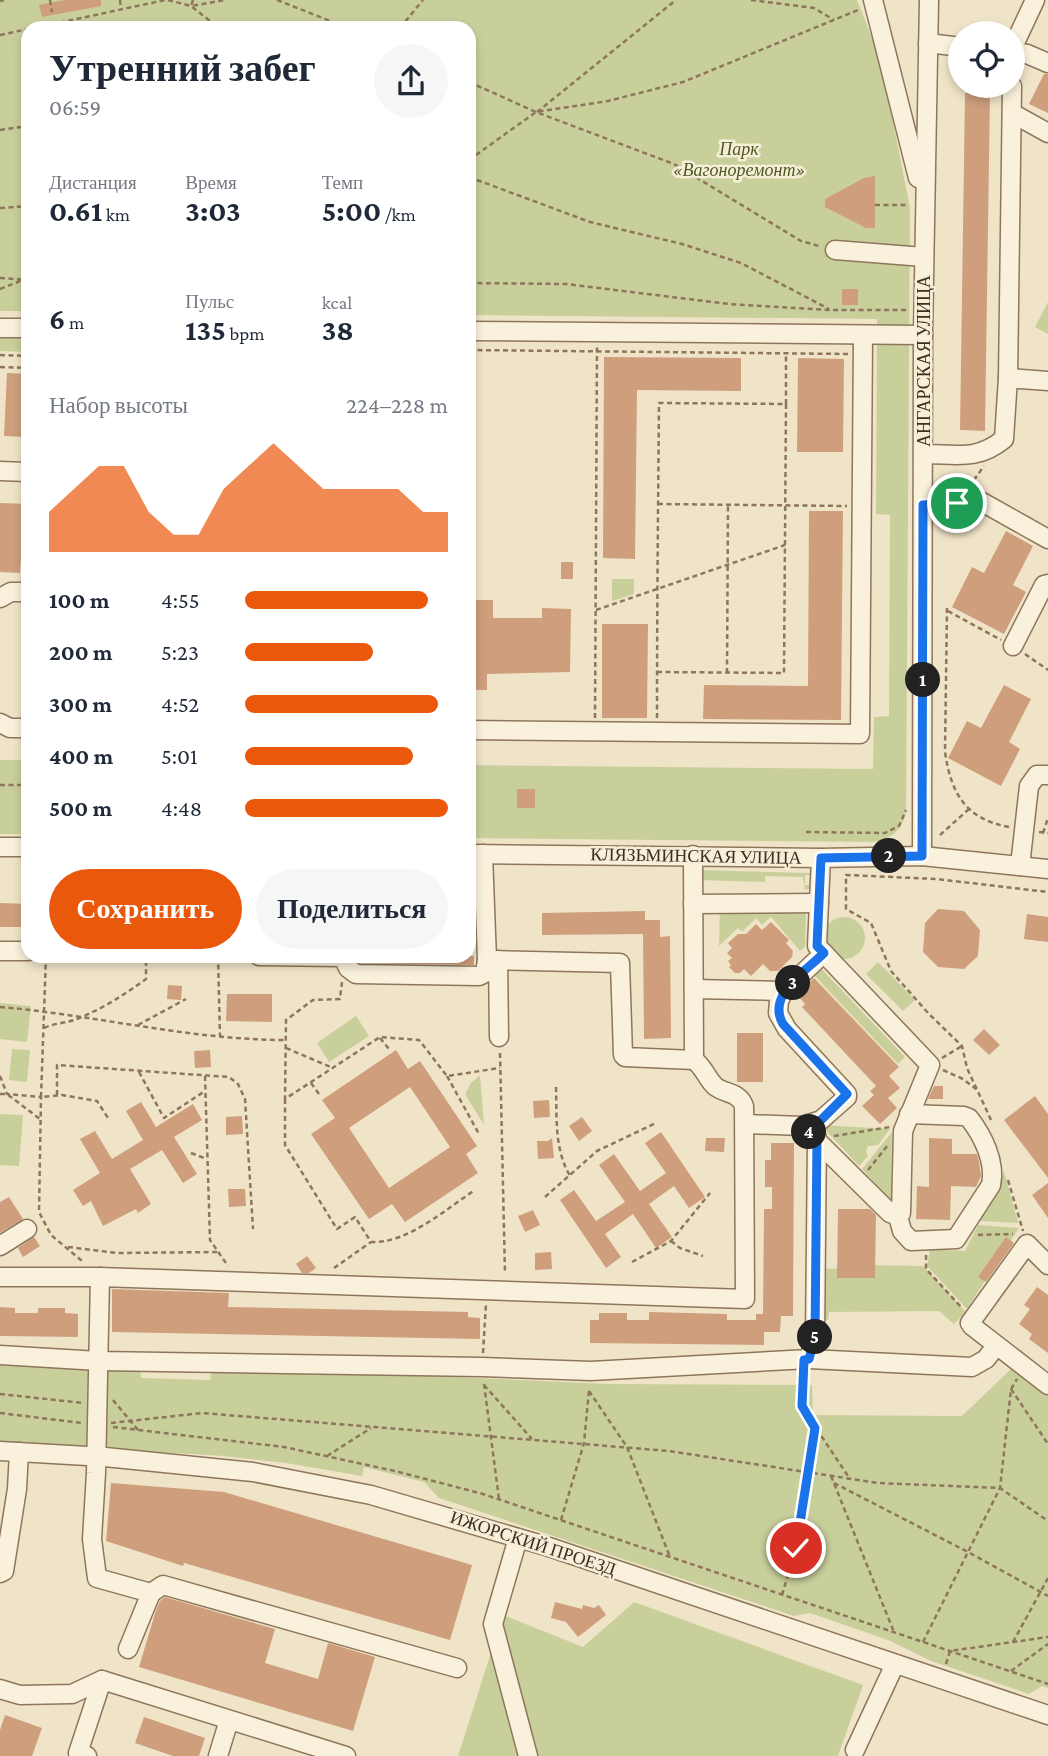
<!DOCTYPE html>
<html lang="ru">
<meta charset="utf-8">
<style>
:root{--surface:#fff;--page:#f6f6f7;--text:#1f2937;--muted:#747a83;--accent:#ea580c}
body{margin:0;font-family:"Crimson Pro",serif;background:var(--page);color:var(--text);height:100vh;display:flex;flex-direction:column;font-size:26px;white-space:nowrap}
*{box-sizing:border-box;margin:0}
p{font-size:23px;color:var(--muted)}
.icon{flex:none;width:38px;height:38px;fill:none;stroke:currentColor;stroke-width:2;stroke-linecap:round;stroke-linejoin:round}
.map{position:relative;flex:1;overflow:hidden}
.drawer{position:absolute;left:21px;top:21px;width:455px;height:942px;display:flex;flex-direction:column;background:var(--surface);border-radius:21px;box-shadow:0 4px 10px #0003}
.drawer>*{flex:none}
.buttons{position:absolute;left:948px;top:21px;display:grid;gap:14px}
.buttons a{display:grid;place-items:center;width:77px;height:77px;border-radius:50%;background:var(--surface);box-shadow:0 4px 10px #0003;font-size:35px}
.pin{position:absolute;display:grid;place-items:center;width:60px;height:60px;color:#fff;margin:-30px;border:4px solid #fff;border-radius:50%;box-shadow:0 2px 7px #0007}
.km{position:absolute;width:35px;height:35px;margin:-18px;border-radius:50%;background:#222;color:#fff;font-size:19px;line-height:35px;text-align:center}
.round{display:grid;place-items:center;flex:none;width:74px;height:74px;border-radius:37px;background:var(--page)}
.overview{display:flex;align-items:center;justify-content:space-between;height:119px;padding:0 28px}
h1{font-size:38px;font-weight:700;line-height:52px}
.stats{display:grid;grid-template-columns:repeat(3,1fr);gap:10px;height:119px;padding:7px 28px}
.stats div{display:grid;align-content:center}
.stats b{font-size:30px;font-weight:700}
.stats small{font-size:19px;font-weight:400}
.stats p{font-size:19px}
.chart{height:196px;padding:14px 28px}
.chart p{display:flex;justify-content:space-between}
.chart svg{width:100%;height:126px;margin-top:7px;fill:var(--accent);opacity:.7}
.cta{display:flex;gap:14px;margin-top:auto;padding:14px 28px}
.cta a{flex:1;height:80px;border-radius:42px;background:var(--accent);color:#fff;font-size:28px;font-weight:700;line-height:80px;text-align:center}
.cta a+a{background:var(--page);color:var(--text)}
ul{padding:0 28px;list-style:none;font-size:23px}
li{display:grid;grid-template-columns:112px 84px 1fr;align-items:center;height:52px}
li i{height:18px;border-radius:9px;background:var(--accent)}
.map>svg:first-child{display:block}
.green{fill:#c9cf9b}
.building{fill:#cf9f7d;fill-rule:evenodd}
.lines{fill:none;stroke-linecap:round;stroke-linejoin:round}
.minor-casing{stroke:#8d765c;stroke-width:21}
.path{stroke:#8d765c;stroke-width:2.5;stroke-dasharray:5 3.5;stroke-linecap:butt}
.minor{stroke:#faf1dc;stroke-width:18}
.route-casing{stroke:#fff;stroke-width:14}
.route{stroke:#1a73e8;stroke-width:9}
.labels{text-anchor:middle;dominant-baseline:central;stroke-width:5;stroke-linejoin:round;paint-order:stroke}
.park-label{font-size:18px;font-style:italic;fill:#4d5a26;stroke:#f7eed8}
.street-label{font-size:18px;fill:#3d2e20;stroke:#f7eed8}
</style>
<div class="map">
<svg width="1048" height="1756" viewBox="0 0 1048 1756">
<rect width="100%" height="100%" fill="#f0e4c8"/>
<!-- green -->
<g class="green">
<path d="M 0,0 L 857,0 L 881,61 L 910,208 L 906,812 C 902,831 891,839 873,842 L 469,838 L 469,765 L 873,769 L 874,717 L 889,716 L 890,515 L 876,514 L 877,319 L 469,315 L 469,28 L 28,28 L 28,311 L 0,311 Z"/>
<polygon points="1048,302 1048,334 1035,327"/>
<polygon points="0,334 28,335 28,352 0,351"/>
<polygon points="612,579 634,579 634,594 612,601"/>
<rect x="0" y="760" width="28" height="74"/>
<polygon points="697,870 810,873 810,875 805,875 805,885 810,885 809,889 805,890 803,877 765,876 765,882 697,880"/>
<polygon points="720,905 806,911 805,947 800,951 771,917 762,925 756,918 742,932 738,928 719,946"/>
<circle cx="844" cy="938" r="21"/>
<polygon points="878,962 915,1000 903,1011 866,974"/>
<polygon points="817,964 905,1057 898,1064 810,971"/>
<polygon points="0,1003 31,1006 27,1042 0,1039"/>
<polygon points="356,1016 369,1036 329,1062 317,1043"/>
<polygon points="12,1049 30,1050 27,1082 9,1080"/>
<polygon points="480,1075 484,1125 465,1094 471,1083"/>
<polygon points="0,1114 23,1115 19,1166 0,1165"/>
<polygon points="821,1125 890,1129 878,1145 868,1146 866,1151 868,1156 859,1166"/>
<polygon points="892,1132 891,1201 862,1169"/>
<polygon points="1004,1171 1018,1223 980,1221"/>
<polygon points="978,1225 1019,1228 967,1309 927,1266 930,1249 965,1251"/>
<polygon points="869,1265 923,1266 966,1312 954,1324 939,1311 829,1312 828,1320 820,1320 820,1310 825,1306 825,1286 815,1285 815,1269 866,1268"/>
<polygon points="0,1358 140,1365 141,1378 210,1380 212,1366 609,1384 812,1385 813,1415 962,1416 1013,1367 1048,1391 1048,1688 1042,1686 1029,1694 931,1661 888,1640 810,1613 794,1616 439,1498 424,1482 364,1467 362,1476 286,1463 223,1456 0,1442"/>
<polygon points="634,1602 863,1685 838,1756 458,1756 503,1615 583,1647"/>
</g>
<!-- building -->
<g class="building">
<polygon points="65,0 101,0 101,6 42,17 39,5"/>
<polygon points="1044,74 1048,74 1048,113 1029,104"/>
<polygon points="965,93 990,93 985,431 960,430"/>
<polygon points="875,176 875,228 866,228 825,207 825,199 864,178"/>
<rect x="842" y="289" width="16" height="16"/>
<polygon points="604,357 741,358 741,391 637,390 635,559 603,558"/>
<polygon points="798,358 844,359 843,452 797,452"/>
<polygon points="7,373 28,374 28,437 4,436"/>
<polygon points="0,503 28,504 28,535 22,535 20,573 0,572"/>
<polygon points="809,511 843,511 841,720 703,719 704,685 808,686"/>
<polygon points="1006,531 1033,546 1013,585 1026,592 1004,634 952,607 972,567 984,573"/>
<rect x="561" y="562" width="12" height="17"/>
<polygon points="469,600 493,600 493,618 542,618 542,608 571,609 570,672 487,674 487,690 469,690"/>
<polygon points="602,624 648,624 647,718 602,718"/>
<polygon points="1004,685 1031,699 1009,742 1020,749 1001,786 948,758 967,721 981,728"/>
<rect x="517" y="789" width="18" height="19"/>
<polygon points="0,903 28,904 28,927 0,927"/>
<polygon points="938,909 964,911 980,930 978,956 964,969 938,967 923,952 925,923"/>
<polygon points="645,911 645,920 660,920 660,937 670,936 671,1038 644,1039 643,934 542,935 542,913"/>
<polygon points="1027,914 1048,917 1048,942 1024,939"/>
<polygon points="771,922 789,940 786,943 793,951 792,957 778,971 770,971 763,964 751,976 744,969 740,973 735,973 729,967 731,965 728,961 732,958 727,953 732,948 728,943 738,934 746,934 756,924 762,930"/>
<polygon points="355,956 474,956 474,965 360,963"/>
<polygon points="814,978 899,1067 889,1076 900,1088 888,1098 897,1108 880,1124 862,1106 874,1095 870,1091 876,1086 802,1007 805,1004 797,995"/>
<polygon points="168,985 182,986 181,1000 167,999"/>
<polygon points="227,994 272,994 272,1022 226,1021"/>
<polygon points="984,1029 1000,1045 989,1055 973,1040"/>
<rect x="737" y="1033" width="26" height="49"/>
<polygon points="210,1050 211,1067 195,1068 194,1051"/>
<path d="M 396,1050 L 408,1069 L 420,1061 L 477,1146 L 466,1154 L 478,1173 L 405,1222 L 392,1204 L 369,1219 L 311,1134 L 335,1118 L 322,1100 ZM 410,1087 L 450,1147 L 389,1188 L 349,1128 Z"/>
<polygon points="934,1086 943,1086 943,1099 928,1099"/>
<polygon points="1035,1096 1048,1114 1048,1178 1004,1120"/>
<polygon points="549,1100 550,1117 534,1118 533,1101"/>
<polygon points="141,1102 156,1127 193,1104 202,1120 174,1137 197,1174 183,1183 162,1150 130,1169 151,1204 138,1213 136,1209 103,1226 91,1201 83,1206 73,1190 100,1173 80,1139 95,1131 112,1159 143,1140 126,1111"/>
<polygon points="242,1116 243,1134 226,1135 226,1117"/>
<polygon points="582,1117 592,1131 579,1141 569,1126"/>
<polygon points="661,1132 705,1197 689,1208 674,1186 649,1204 672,1237 656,1248 633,1214 605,1234 621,1257 606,1268 560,1200 574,1190 596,1221 625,1202 599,1165 614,1154 640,1191 666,1173 645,1143"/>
<polygon points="552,1138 554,1158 538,1159 537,1141 548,1141"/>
<polygon points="706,1138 725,1138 724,1152 705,1151"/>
<polygon points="929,1138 952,1139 952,1154 977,1154 979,1161 981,1176 976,1187 951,1186 950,1220 916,1219 917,1186 929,1187"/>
<polygon points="771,1143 794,1143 793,1316 781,1316 780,1332 764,1332 764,1345 590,1343 590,1320 599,1320 599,1313 627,1313 627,1320 649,1320 649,1312 727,1314 727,1320 756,1320 756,1314 763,1314 764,1209 772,1209 772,1187 765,1187 765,1160 771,1160"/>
<polygon points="1048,1183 1048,1218 1032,1195"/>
<polygon points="228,1189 245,1189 246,1206 229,1207"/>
<polygon points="9,1197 23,1219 0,1233 0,1202"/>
<polygon points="838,1209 870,1209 876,1215 875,1278 837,1278"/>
<polygon points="533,1210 540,1225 525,1232 518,1216"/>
<polygon points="34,1237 40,1246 23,1257 18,1248"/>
<polygon points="1006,1237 1014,1243 986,1282 978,1277"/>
<polygon points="551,1252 552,1269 535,1270 535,1253"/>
<polygon points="307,1256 316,1268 309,1273 302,1273 296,1264"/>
<polygon points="1037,1287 1048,1295 1048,1353 1029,1339 1032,1334 1019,1324 1030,1309 1024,1305"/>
<polygon points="112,1289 229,1293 228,1307 468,1312 468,1317 480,1318 480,1339 112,1332"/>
<polygon points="0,1307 15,1308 15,1313 38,1313 38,1308 65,1308 65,1313 78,1314 78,1337 0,1336"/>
<polygon points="111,1483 224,1492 472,1565 450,1640 184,1563 183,1566 106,1541"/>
<polygon points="165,1597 275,1629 265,1663 318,1679 328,1643 375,1657 353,1731 139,1667 156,1610 160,1601"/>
<polygon points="555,1602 582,1609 583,1605 594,1608 599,1605 606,1615 578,1637 566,1622 551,1618"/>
<polygon points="5,1715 42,1728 32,1756 0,1756 0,1730"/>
<polygon points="144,1717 205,1738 199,1756 173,1756 135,1743"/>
</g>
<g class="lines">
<defs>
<g id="minor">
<polyline points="873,0 918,178"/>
<polyline points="928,43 961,47"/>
<polyline points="1013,47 1035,0"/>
<polyline points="1013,52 1027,54 1048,63"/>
<polyline points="1012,113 1048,133"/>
<polyline points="835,250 924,257"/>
<polyline points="0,328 28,328"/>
<polyline points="469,331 923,335"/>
<polyline points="1008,378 1012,86"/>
<path d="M 924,454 C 957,454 977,461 1004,439 L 1008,378 L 1048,381"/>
<polyline points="0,471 28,472"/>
<polyline points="923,505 982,502 1048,539"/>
<polyline points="0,598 11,592 28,592"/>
<polyline points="1013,646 1044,585 1048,584"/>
<polyline points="0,723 10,728 28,728"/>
<polyline points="469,730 860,734 863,335"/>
<polyline points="0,847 28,847"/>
<polyline points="469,854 821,858 922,856 1048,869"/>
<polyline points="483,854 487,960 620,963 623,1055 625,1057 694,1060"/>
<polyline points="922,856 923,335 929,0"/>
<polyline points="1020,866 1029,786 1037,775 1048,775"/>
<polyline points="693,904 819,903"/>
<polyline points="0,951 28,951"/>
<polyline points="259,956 343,957 348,968 356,974 479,976 485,973 487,960"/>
<polyline points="498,960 499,1037"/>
<polyline points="694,989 784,991"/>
<polyline points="746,1124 802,1126 890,1213 898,1216 901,1213 903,1131 930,1065 817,946 821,858"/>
<polyline points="802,1126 821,1120 847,1097 847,1094 787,1029 778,1013 779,1001 784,991 824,953"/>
<path d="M 898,1216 L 902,1231 L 911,1241 L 956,1239 L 991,1185 C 996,1162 983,1136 969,1118 L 964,1116 L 909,1114"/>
<polyline points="0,1246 27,1229"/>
<polyline points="1048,1265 1027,1244 970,1323 972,1326 1048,1385"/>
<path d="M 0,1277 L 100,1277 L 745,1299 L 744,1106 C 739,1092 726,1094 716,1087 C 707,1080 705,1068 694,1060 L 693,855"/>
<polyline points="100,1277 96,1473 92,1539 97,1578 151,1593 128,1649"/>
<polyline points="0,1355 99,1361 482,1367 591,1371 809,1359 815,1337 817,1138"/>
<polyline points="809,1359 972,1367 986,1359 996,1346"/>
<polyline points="0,1451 105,1457 253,1472 371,1495 549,1547 1048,1715"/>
<polyline points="518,1538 493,1624 528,1756"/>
<polyline points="0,1573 4,1571 17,1489 19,1452"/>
<polyline points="151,1593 163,1585 457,1668"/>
<polyline points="0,1689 20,1695 72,1694 102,1680"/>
<polyline points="855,1750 895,1664"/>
<polyline points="87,1756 78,1753 102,1680 346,1756"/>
<polyline points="218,1756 229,1720"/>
</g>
</defs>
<!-- minor casing -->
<use href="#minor" class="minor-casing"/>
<!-- path -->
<g class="path">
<polyline points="50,0 52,12"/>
<polyline points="120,0 121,9"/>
<polyline points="168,0 191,6 219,28"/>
<polyline points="193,0 191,6 225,0"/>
<polyline points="277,0 348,28"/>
<polyline points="751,0 814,8 834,20"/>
<polyline points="0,1 4,0"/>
<polyline points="35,28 165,0"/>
<polyline points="400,28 423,0"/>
<polyline points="0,35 28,29"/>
<polyline points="469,82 536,112 674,164 801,241 819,246"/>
<polyline points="537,112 676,0"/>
<polyline points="0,130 28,126"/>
<polyline points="469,160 536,112 608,101 683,82 858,10 859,13"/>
<polyline points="469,177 590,222 682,244 741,263 829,309"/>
<polyline points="875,205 909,205"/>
<polyline points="0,208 28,206"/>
<polyline points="0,278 28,280"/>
<polyline points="469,283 566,284 729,304 830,310 909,310"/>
<polyline points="0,289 28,278"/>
<polyline points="469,350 848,354"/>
<polyline points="0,355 28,356"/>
<polyline points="0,367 28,368"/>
<polyline points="786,404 786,353"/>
<polyline points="969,487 984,466"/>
<polyline points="658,504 847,506"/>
<path d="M 947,608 L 945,752 C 951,794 966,819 1009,827"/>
<polyline points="596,610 785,545"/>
<polyline points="948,611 1001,640"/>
<polyline points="1025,654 1048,670"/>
<polyline points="727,673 728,505"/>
<polyline points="595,718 597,346"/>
<path d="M 657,718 C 657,613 658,508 659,403 L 786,404 L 784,673 L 657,672"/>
<polyline points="0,785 28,785"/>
<polyline points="806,832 885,833 899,826 906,810"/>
<polyline points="1039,832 1048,833"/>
<polyline points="1043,833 1048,818"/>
<polyline points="940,835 969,809"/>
<polyline points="46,956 41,1097 62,1095 97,1101 108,1118"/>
<polyline points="218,956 220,1036"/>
<polyline points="342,982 340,999 313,1000 286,1020 285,1099 380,1037 419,1040 447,1076 500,1068"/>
<path d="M 0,1007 C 95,1015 190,1040 286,1040"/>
<polyline points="138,1025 186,999"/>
<path d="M 44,1028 C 55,1023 66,1023 77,1019 C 102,1009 124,995 146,979 L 146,956"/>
<polyline points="380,1038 389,1049"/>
<polyline points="286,1048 333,1068"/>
<polyline points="500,1053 505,1274"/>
<polyline points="942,1058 962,1046"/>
<polyline points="943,1070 963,1079 976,1089"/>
<polyline points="139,1072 164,1118 205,1091"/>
<polyline points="0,1076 7,1094 41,1097 39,1212 51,1235 82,1261"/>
<polyline points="205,1076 210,1240 228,1266"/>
<polyline points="447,1076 479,1134"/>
<polyline points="311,1083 319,1094"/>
<path d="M 556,1087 C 557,1118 554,1148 570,1176"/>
<polyline points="0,1094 7,1094 40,1119"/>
<polyline points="57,1095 57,1065 229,1077 238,1084 245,1099 253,1229"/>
<path d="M 285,1099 L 285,1145 L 337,1229 L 355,1217 L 371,1242 C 407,1244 446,1209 475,1190"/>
<polyline points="991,1120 967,1068 962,1046 928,1013 891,971 871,923 846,909 846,875 936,879 1048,892"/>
<polyline points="834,1136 890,1127"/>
<polyline points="191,1153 207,1159"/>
<polyline points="868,1170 888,1145"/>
<polyline points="1008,1180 1023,1231"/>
<polyline points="545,1197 597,1151 656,1123"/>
<polyline points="978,1235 1013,1234"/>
<polyline points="671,1241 680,1248 703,1256"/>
<polyline points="68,1247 117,1253 218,1252"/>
<polyline points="926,1255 926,1269 962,1308"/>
<polyline points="632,1262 671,1241 710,1193"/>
<polyline points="334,1268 371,1242"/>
<polyline points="483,1353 486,1304"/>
<polyline points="803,1374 802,1407 850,1479"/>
<polyline points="484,1384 499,1499"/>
<polyline points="484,1385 532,1439"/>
<polyline points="1011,1389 1048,1444"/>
<polyline points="589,1391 627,1447 670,1557"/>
<polyline points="0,1394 83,1403"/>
<polyline points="113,1400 138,1430"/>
<polyline points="0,1413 82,1423"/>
<polyline points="111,1423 202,1413 669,1451 878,1483 1000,1488 1048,1521"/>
<polyline points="113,1427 284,1447 395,1471 483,1494 1048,1684"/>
<polyline points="327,1456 371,1428"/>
<polyline points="831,1476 894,1632"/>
<polyline points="834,1483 968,1552 1048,1596"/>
<polyline points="561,1520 584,1443 589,1390"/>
<polyline points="782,1595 796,1548 815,1428"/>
<polyline points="923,1642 1000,1488 1011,1389 1017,1379"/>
<polyline points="1013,1642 1048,1578"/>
<polyline points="946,1664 950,1651 1048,1637"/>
<polyline points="1011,1671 1048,1644"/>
</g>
<!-- minor -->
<use href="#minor" class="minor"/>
</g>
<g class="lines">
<defs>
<path id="route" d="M 796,1548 L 815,1428 L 802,1406 L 804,1360 L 809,1359 L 815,1337 L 817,1138 L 802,1126 L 821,1120 L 847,1094 L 783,1024 C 766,995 806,971 824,953 L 817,946 L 821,858 L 922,856 L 923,505 L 957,503"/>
</defs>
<!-- route casing -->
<use href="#route" class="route-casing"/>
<!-- route -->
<use href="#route" class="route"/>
</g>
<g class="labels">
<!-- park labels -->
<g class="park-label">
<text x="739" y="149">Парк<tspan x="739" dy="21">«Вагоноремонт»</tspan></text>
</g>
<!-- street labels -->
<g class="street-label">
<text transform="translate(924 361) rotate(-90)">АНГАРСКАЯ УЛИЦА</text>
<text transform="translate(696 856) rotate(1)">КЛЯЗЬМИНСКАЯ УЛИЦА</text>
<text transform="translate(533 1543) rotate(18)">ИЖОРСКИЙ ПРОЕЗД</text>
</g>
</g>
</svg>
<div class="buttons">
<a><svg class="icon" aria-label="locate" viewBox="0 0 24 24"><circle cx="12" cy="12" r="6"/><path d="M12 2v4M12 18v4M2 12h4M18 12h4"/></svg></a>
</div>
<div class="pin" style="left:957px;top:503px;background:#1e9e55"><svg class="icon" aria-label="arrive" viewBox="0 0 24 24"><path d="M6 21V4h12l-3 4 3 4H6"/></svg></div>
<div class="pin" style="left:796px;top:1548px;background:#d93025"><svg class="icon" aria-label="check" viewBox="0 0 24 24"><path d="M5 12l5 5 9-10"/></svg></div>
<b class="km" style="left:923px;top:680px">1</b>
<b class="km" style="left:889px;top:856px">2</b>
<b class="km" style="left:793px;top:983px">3</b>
<b class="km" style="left:809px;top:1132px">4</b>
<b class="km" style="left:815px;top:1337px">5</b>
<section class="drawer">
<div class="overview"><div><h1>Утренний забег</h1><p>06:59</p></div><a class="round"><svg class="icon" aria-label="share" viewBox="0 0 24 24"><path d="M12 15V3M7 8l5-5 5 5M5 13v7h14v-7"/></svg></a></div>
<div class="stats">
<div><p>Дистанция</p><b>0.61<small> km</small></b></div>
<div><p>Время</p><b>3:03</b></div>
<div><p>Темп</p><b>5:00<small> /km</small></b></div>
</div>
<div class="stats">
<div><b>6<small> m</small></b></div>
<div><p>Пульс</p><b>135<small> bpm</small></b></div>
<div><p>kcal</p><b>38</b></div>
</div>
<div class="chart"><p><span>Набор высоты</span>224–228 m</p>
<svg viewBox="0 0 160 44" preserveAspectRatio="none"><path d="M0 44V30L10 22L20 14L30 14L40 30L50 38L60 38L70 22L80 14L90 6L100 14L110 22L120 22L130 22L140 22L150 30L160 30V44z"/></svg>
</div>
<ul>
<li><b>100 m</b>4:55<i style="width:90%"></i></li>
<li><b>200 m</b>5:23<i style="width:63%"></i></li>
<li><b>300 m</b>4:52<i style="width:95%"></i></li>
<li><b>400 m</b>5:01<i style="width:83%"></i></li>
<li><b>500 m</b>4:48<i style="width:100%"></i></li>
</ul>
<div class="cta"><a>Сохранить</a><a>Поделиться</a></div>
</section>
</div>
